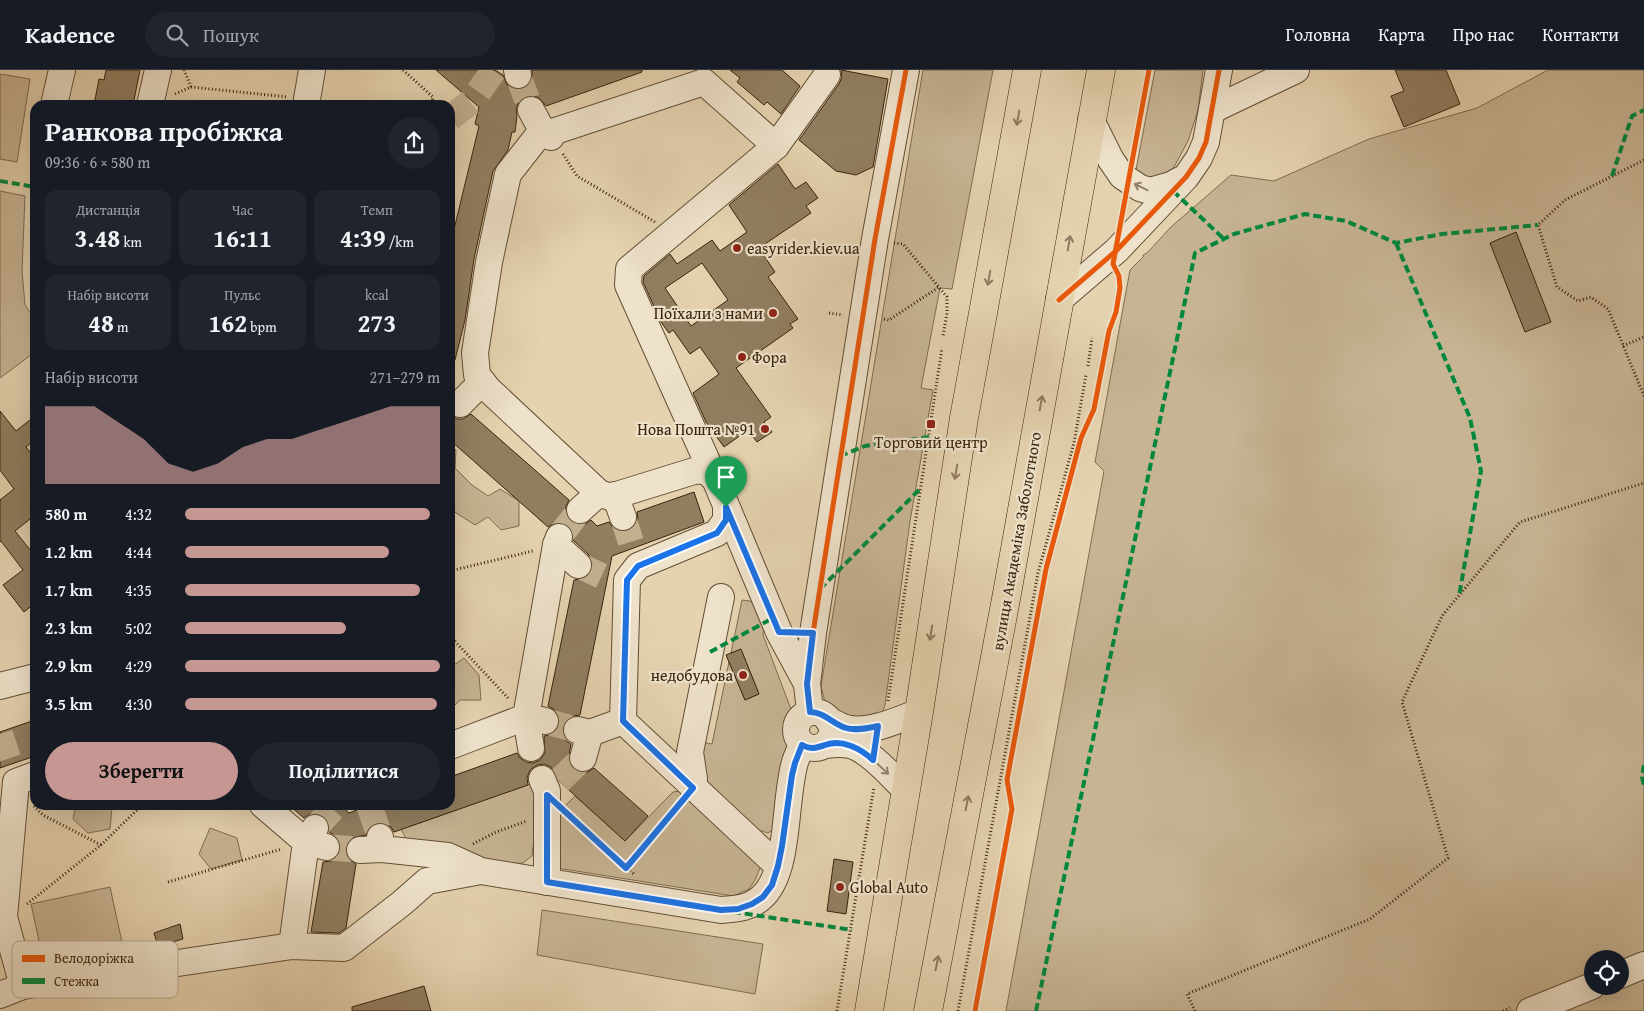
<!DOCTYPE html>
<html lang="uk">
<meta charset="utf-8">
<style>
:root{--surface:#171b24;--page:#20242c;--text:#f1f3f6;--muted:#9ea1a6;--line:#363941;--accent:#c59692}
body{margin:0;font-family:"Gentium Book Plus",serif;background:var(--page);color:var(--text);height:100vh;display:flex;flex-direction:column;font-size:19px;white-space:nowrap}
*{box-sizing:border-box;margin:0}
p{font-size:16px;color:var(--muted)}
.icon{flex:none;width:28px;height:28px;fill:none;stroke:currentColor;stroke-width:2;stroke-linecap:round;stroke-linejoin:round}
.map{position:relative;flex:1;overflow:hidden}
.side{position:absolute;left:30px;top:30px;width:425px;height:710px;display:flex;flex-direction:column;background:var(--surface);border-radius:15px;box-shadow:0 5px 20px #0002}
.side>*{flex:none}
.fabs{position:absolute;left:1584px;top:880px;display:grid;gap:10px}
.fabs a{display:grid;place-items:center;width:45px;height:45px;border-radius:50%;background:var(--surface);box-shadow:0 5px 20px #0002;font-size:25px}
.pin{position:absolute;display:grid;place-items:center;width:42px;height:42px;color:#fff;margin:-51px -21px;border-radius:50% 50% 50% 0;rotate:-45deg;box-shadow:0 0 5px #0007}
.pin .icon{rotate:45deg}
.round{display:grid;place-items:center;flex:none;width:52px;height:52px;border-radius:26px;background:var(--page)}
.summary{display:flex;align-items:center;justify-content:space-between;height:85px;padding:0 15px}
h1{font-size:28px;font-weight:700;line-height:38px}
.stats{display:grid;grid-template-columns:repeat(3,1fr);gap:8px;height:85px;padding:5px 15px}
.stats div{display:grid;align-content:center;border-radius:12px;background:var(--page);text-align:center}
.stats b{font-size:25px;font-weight:700}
.stats small{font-size:14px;font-weight:400}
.stats p{font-size:14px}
.chart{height:140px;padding:10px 15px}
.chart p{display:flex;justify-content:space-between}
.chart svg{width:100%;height:90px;margin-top:5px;fill:var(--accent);opacity:.7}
.action{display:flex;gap:10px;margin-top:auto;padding:10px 15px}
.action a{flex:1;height:58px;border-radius:30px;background:var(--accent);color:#111;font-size:20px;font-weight:700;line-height:58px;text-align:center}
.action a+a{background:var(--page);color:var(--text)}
ul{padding:0 15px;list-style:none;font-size:16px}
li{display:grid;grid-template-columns:80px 60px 1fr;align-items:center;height:38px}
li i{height:12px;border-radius:6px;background:var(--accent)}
header{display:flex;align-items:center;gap:30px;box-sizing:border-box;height:70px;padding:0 25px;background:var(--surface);border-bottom:1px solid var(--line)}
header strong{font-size:24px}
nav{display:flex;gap:28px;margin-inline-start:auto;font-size:18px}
.search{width:350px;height:45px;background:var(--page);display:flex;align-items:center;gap:12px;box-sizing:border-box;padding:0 18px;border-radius:28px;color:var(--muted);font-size:19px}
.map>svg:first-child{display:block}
.green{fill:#c7b493;stroke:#7f6c50;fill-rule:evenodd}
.building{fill:#917e61;stroke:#37230c;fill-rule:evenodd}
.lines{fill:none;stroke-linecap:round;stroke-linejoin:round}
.minor-tunnel{stroke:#c2af8e;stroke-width:26;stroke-dasharray:26 13;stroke-linecap:butt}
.minor-casing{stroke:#624f35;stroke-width:28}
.highway-casing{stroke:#37230c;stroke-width:29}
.path{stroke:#37230c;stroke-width:3;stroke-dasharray:1 2.5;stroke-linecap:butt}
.minor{stroke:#eee2cb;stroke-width:26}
.highway{stroke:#e5d2af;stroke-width:28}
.quiet{stroke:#00873e;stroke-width:4;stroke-dasharray:8 4;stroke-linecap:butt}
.cycleway-casing{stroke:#eee2cb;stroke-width:8}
.cycleway{stroke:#e8590c;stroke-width:5}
.oneway{stroke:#8e7a5e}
.oneway2{stroke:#92826c}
.route-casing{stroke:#fff;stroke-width:10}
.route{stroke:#1a73e8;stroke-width:6}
.poi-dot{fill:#8f2418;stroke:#eee2cb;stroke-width:2}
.labels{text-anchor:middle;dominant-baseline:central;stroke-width:4.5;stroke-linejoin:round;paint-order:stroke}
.poi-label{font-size:16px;fill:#37230c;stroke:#eee2cb;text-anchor:start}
.street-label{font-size:16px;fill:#37230c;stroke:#eee2cb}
.key{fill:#eee2cb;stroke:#b7a992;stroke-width:1}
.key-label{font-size:14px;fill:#37230c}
</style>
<header>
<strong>Kadence</strong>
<div class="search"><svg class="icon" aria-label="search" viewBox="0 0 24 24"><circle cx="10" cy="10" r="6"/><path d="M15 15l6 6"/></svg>Пошук</div>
<nav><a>Головна</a><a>Карта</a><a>Про нас</a><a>Контакти</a></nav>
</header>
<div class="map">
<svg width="1644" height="941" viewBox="0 0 1644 941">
<rect width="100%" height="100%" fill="#e5d2af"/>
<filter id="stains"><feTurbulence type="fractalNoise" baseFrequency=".004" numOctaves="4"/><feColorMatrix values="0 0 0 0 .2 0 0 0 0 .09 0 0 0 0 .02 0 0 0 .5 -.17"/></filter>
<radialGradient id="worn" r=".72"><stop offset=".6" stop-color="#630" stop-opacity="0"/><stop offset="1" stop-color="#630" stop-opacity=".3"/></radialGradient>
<!-- green -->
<g class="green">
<polygon points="923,0 993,0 952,219 940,218 921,318 933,320 910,451 885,635 881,646 872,652 831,643 825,632 821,616"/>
<polygon points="1155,0 1203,0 1198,40 1188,71 1174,97 1160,111 1135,105"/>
<path d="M 1548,0 L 1644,0 L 1644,941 L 1006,941 L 1104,401 L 1095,392 L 1130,200 L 1143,187 L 1143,185 L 1147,183 L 1171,157 L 1231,105 L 1274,111 L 1369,69 L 1477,38 ZM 1592,889 L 1620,889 L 1620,916 L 1592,916 Z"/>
<polygon points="0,4 30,9 17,92 0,89"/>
<polygon points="0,121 25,126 22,201 25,235 35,250 35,282 0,308"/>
<polygon points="450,375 456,380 455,398 472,415 488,426 500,419 519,431 519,456 501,460 488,447 475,455 450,439"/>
<polygon points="742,530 750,531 765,544 763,565 792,642 779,749 776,758 768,763 755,759 697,703 701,672 712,674 729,592 745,630 759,624 741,580 731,583"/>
<polygon points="450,578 451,597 464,588 479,605 481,630 460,630 450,640"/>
<polygon points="533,713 539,726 532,786 523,793 504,794 409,775 401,759"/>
<polygon points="686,720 757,789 760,798 755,810 749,819 733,826 551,797 558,743 575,726 625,771 673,722"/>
<polygon points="76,735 118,735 112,737 110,759 88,763 73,749"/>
<polygon points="210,758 237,768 242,790 211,799 199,784"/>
<polygon points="110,817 125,886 46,903 31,834"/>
<polygon points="542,840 763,874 755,924 537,885"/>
</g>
<!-- building -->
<g class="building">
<polygon points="106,0 140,0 133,35 94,35 99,9 104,10"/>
<polygon points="436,0 495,0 503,5 507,15 513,19 520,20 528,17 532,10 532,0 642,0 642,2 546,36 539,28 532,25 524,27 519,32 516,39 517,46 515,62 512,62 508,80 493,101 474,189 465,250 455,290 450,289 450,176 479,56 475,54 479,37"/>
<polygon points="730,0 782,0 800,16 781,44 767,32 764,35 737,12 740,8"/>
<polygon points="841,0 888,9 873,97 856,105 836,101 799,70 839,14 842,7"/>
<polygon points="1395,0 1446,0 1460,34 1404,57 1391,26 1404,21"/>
<path d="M 778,94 L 795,119 L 806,112 L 818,128 L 806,136 L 811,143 L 759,178 L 775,202 L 768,207 L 798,249 L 790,254 L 793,258 L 736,298 L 771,347 L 764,352 L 772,362 L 757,372 L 748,360 L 724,377 L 706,352 L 693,323 L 719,304 L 700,277 L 690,284 L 673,260 L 669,263 L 661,252 L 643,212 L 644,206 L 670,184 L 677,194 L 712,170 L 720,181 L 747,162 L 729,135 ZM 702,193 L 728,230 L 691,256 L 665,218 Z"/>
<polygon points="1516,162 1551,252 1525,262 1490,173"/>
<polygon points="0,341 16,361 35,346 35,370 26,377 35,389 35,445 15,461 35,486 35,533 24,542 3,515 23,500 1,471 0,472 0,430 14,419 0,400"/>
<polygon points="471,344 569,430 566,436 565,444 569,450 575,454 584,455 591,450 597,456 609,452 614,459 620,462 628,461 635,456 638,449 637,442 694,422 704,452 612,486 580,645 573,646 566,649 562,657 563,665 566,671 571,674 568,691 572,698 578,702 586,703 594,698 648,746 625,771 559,711 551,697 544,694 537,695 530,700 527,708 528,715 394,762 391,757 386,753 377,752 370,756 366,765 352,768 347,774 345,781 348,788 356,794 346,858 339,863 311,862 323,792 331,791 337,787 341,780 340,773 336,766 329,762 330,758 328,752 323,746 315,743 309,744 304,748 289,735 340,735 349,743 370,735 450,735 450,707 517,683 520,688 526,692 533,693 540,690 545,683 544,666 550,665 556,661 560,655 559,646 555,640 548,636 574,510 582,509 589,505 592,499 592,491 588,484 573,470 574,464 570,457 565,453 557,452 548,457 450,370 450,345 457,349 463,349"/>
<polygon points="741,579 759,624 745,630 726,585"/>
<polygon points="35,650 35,686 0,698 0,662"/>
<polygon points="834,789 853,792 846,844 827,841"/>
<polygon points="180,854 183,869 158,876 154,863"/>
<polygon points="424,916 431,941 352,941 352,937"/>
</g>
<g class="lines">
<!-- minor-tunnel -->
<g class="minor-tunnel">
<polyline points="518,5 531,40"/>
<polyline points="450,48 472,31 494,0"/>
<polyline points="623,447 633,479"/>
<polyline points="559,467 580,440"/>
<polyline points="578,495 608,509"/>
<polyline points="545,651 577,660"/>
<polyline points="0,664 10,694"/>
<polyline points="559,711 583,688"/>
<polyline points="369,735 380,767"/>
<polyline points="315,758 336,735"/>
<polyline points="326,777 360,780"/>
</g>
<defs>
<g id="minor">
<polyline points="517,0 518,5"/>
<polyline points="54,35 62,0"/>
<polyline points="150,35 158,0"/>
<polyline points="306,35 312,0"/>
<polyline points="531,40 544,64 551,67"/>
<polyline points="1212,40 1296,0"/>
<polyline points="1091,50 1111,90 1122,106 1140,118 1150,121 1171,115 1180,110"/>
<polyline points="776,76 629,199 628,215 715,409 779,562 807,614"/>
<polyline points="1059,230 1116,181 1186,107 1199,88 1206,72 1219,0"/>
<polyline points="460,334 482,312"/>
<polyline points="715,409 705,400 694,401 610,427 599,423 488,319 477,305 475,283 489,192 508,104 537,67 704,12 776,76 827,5"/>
<polyline points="615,425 623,447"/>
<polyline points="726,437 726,450 717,463 638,496 627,510 623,651 778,796"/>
<polyline points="580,440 599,423"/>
<polyline points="556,475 578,495"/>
<polyline points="0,616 35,607"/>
<circle cx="814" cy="660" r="18"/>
<polyline points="810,642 807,614 813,563 875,169 906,0"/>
<path d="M 828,650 C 835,653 842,658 850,659 C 873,662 898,650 919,642"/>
<polyline points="577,660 590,663 623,651"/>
<path d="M 825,675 C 833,674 842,673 850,675 C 869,680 891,706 906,720"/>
<polyline points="450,676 526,647 556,475 559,467"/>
<polyline points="531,678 526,647 545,651"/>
<polyline points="583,688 590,663"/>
<polyline points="542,709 547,721 547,812"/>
<polyline points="693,718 694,709 690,682 721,527"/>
<polyline points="263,735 306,772 326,777"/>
<path d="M 380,767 L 382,779 L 448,786 L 481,801 L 721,840 C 737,839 752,838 764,825 C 790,798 784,729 795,692 C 797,686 800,680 802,675"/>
<polyline points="360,780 382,779"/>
<polyline points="292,876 306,772 315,758"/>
<polyline points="1620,905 1644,895"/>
<polyline points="23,916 4,847 16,712 35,705"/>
<polyline points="0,925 23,916 292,876 344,878 402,833 427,811 481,801"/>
<polyline points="1530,941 1592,916"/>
</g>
<g id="highway">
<polyline points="869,941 919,642 964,348 1027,0"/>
<polyline points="928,941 1006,529 1101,0"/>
</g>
</defs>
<!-- minor casing -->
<use href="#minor" class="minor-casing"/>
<!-- highway casing -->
<use href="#highway" class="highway-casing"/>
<!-- path -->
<g class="path">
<polyline points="403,0 433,27 431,35"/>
<polyline points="191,17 288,27"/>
<polyline points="175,24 191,17 184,0"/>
<polyline points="563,84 577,106 655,152"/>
<polyline points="1644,90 1565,130 1538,155 1557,217 1578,231 1591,227 1608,239 1644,326"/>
<polyline points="894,173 903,174 947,227 947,243 943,266"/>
<polyline points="35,186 33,204 35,217"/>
<polyline points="829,243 843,245"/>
<polyline points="884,249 889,250 939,217"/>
<polyline points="1623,276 1644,267"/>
<polyline points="1088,296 1092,268"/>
<polyline points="450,501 533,481"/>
<polyline points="450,566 508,628"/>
<polyline points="888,631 942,278"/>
<polyline points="34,736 43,745 101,775"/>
<polyline points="568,744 634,804"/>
<polyline points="473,774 496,762 527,751"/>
<polyline points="626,798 680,734"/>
<polyline points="168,812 282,779"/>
<polyline points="27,834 101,775 142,735"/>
<polyline points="837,941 874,717"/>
<polyline points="958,941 1038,503 1074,373 1086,305"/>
<polyline points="1195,941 1187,924 1370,849 1448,788 1402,632 1442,546 1520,452 1644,413"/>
<polyline points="1503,941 1510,938"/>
</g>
<!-- minor -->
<use href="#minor" class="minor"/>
<!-- highway -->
<use href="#highway" class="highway"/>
<!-- quiet -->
<g class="quiet">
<polyline points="1612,106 1632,46 1644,40"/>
<polyline points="0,111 35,117"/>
<polyline points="1173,121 1224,169"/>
<polyline points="1396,173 1470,348 1481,401 1459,526"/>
<polyline points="840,386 865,376 929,367"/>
<polyline points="820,519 921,418"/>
<polyline points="710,582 773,548"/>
<polyline points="1644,695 1642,707 1644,716"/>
<polyline points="721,840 852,860"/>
<polyline points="1036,941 1195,183 1234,164 1305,144 1346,151 1396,173 1442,164 1538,155"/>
</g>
<defs>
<g id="cycleway">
<polyline points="1059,230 1116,181 1186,107 1199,88 1206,72 1219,0"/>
<polyline points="810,642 807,614 813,563 875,169 906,0"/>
<polyline points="975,941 1012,739 1007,710 1046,499 1081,368 1094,339 1109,261 1116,242 1120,218 1119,206 1113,194 1149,0"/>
</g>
</defs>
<!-- cycleway casing -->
<use href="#cycleway" class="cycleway-casing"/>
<!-- cycleway -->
<use href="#cycleway" class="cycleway"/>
</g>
<!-- one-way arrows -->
<defs><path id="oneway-shaft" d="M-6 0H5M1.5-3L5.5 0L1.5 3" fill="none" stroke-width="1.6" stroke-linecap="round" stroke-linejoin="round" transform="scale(1.25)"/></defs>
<g class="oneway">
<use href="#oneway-shaft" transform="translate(1018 48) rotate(100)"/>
<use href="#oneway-shaft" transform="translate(1069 173) rotate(-80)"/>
<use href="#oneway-shaft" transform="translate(989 208) rotate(100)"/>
<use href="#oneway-shaft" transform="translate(1041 333) rotate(-80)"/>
<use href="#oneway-shaft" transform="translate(956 402) rotate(99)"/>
<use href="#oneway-shaft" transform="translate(931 563) rotate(99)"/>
<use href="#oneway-shaft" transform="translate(967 733) rotate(-79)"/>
<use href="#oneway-shaft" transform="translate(937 893) rotate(-79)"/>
</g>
<g class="oneway2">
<use href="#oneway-shaft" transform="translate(1141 117) rotate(-154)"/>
<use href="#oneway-shaft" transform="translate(883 699) rotate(43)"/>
</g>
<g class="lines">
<defs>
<path id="route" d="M 726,437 L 779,562 L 813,563 L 807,614 L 810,642 C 824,642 833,654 846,658 C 856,661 868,658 878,656 L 873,690 C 860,678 842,669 825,675 C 816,678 811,680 802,675 L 795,693 L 792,705 L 782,776 L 778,796 L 772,815 L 763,827 L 752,834 L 738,839 L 721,840 L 547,812 L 547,725 L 626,798 L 693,718 L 623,651 L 627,510 L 638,496 L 717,463 L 726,450 Z"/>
</defs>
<!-- route casing -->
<use href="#route" class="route-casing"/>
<!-- route -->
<use href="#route" class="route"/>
</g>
<!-- markers -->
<g class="poi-dot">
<circle cx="737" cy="178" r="5"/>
<circle cx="773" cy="243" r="5"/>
<circle cx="742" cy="287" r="5"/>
<rect x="926" y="349" width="10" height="10" rx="2.5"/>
<circle cx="765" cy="359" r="5"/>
<circle cx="743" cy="605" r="5"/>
<circle cx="840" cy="817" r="5"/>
</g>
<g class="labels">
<!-- poi labels -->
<g class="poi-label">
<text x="747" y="178">easyrider.kiev.ua</text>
<text x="763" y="243" text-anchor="end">Поїхали з нами</text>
<text x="752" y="287">Фора</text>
<text x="755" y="359" text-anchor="end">Нова Пошта №91</text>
<text x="931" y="372" text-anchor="middle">Торговий центр</text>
<text x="733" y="605" text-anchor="end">недобудова</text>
<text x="850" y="817">Global Auto</text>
</g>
<!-- street labels -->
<g class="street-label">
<text transform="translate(1016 471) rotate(-80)">вулиця Академіка Заболотного</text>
</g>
</g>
<!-- legend -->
<rect x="12" y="871" width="166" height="57" rx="8" class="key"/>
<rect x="22" y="885" width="23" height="7" fill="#e8590c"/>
<rect x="22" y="908" width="23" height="6" fill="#00873e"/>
<g class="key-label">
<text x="54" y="893">Велодоріжка</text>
<text x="54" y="916">Стежка</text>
</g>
<rect width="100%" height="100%" filter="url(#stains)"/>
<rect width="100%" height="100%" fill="url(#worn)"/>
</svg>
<div class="fabs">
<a><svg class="icon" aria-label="locate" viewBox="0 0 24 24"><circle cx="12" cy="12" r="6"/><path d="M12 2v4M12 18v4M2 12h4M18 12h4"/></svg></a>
</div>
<div class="pin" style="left:726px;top:437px;background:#1e9e55"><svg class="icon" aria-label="arrive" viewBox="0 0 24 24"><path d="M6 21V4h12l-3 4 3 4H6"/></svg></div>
<section class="side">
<div class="summary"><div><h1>Ранкова пробіжка</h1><p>09:36 · 6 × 580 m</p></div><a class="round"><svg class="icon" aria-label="share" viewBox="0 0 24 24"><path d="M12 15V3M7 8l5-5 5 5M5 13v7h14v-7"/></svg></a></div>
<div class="stats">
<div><p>Дистанція</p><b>3.48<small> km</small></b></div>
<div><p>Час</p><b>16:11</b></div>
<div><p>Темп</p><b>4:39<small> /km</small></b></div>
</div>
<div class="stats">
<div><p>Набір висоти</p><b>48<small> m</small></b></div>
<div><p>Пульс</p><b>162<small> bpm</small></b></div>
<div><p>kcal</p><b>273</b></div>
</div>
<div class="chart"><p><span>Набір висоти</span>271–279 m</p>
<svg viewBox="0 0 160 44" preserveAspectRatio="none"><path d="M0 44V6L10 6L20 6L30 14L40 22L50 34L60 38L70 34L80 26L90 22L100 22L110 18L120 14L130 10L140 6L150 6L160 6V44z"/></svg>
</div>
<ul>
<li><b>580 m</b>4:32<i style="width:96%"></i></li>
<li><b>1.2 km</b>4:44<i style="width:80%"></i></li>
<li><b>1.7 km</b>4:35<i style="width:92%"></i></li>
<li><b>2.3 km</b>5:02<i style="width:63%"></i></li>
<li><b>2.9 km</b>4:29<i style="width:100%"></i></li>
<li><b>3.5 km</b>4:30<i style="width:99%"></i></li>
</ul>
<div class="action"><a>Зберегти</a><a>Поділитися</a></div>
</section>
</div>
